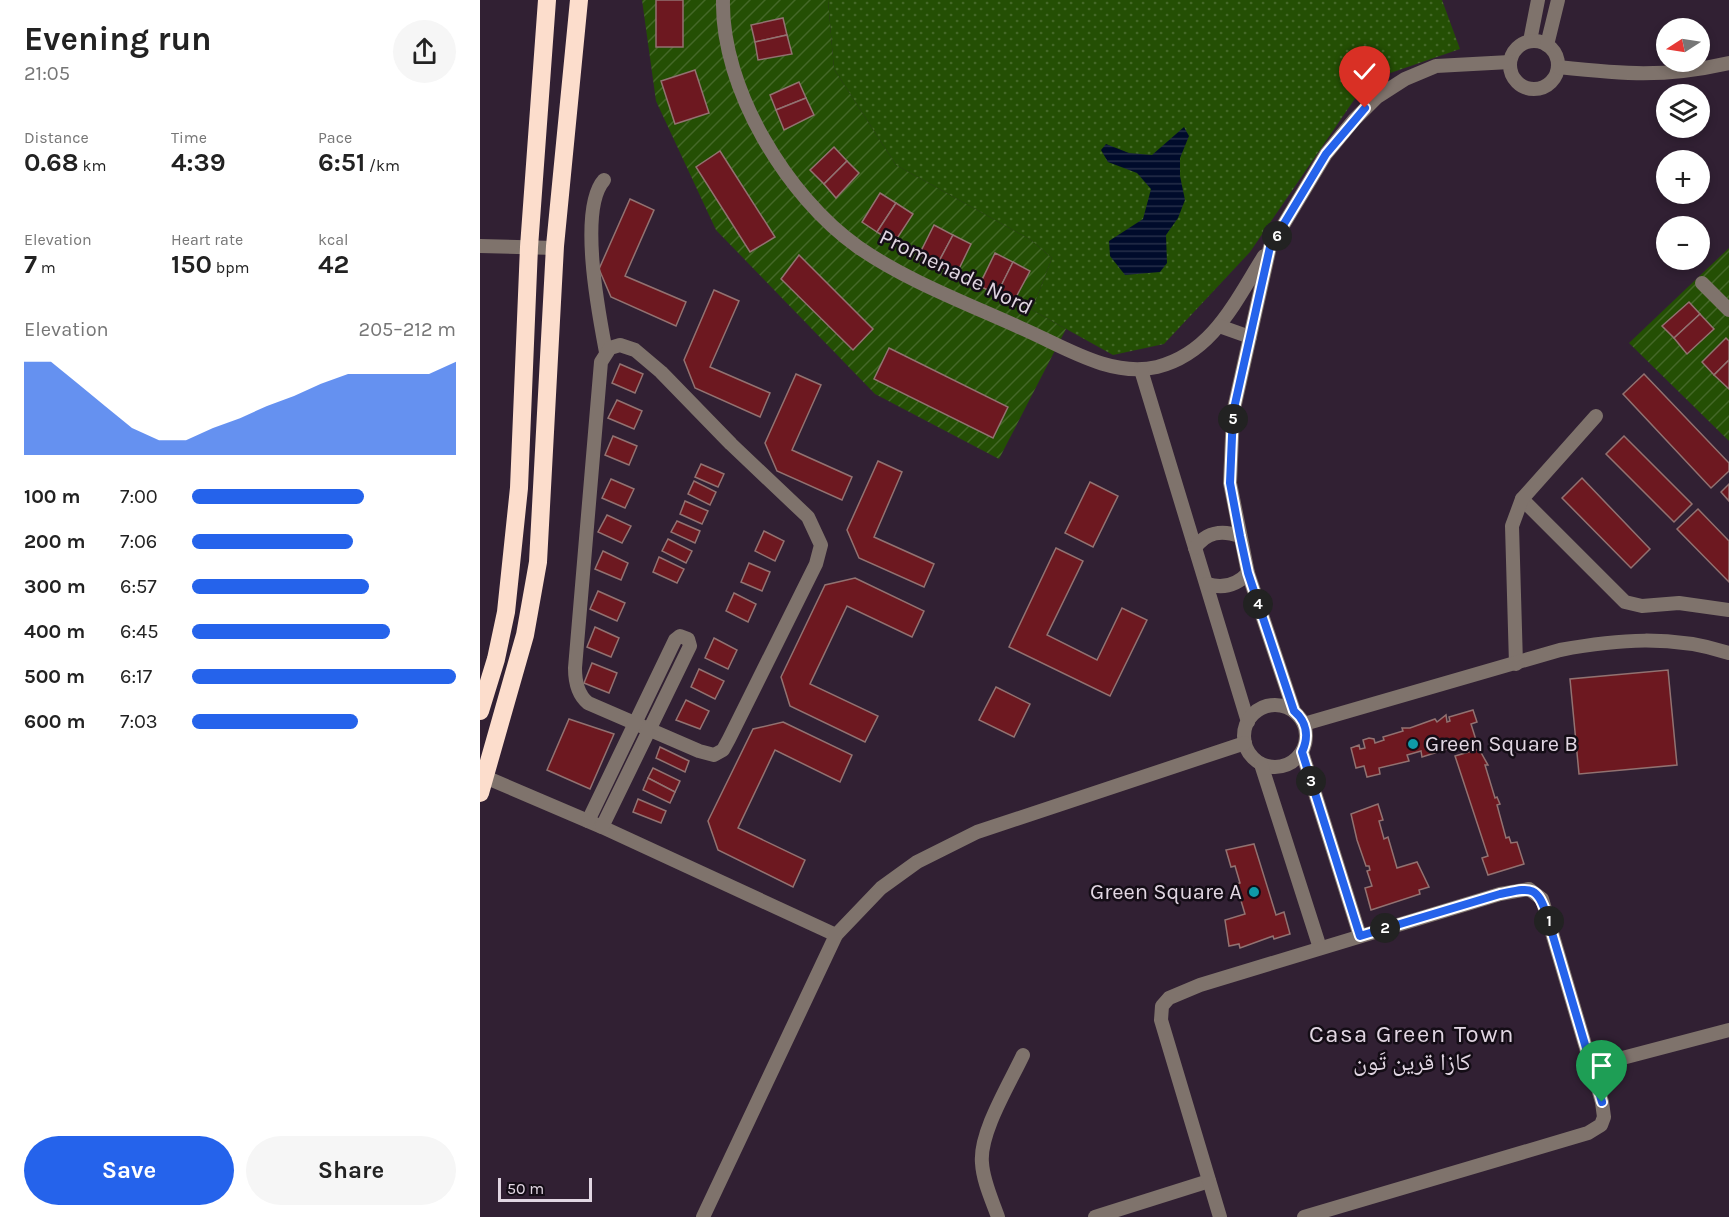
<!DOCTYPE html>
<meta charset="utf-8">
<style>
:root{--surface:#fff;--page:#f6f6f6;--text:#222;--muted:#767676;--accent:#2563eb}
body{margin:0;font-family:Karla,"Noto Naskh Arabic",sans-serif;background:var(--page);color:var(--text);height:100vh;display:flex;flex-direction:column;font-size:22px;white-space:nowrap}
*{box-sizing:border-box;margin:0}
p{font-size:20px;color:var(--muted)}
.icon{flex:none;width:33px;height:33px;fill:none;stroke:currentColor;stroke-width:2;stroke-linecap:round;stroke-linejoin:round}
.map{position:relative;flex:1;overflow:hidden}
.panel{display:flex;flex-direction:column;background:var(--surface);width:480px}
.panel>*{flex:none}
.needle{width:39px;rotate:258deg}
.tools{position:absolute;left:1176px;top:18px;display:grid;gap:12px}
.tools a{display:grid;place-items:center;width:54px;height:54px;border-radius:50%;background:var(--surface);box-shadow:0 3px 9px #0003;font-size:30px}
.scale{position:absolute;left:18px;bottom:15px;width:94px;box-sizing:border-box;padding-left:6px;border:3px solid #e1d6e2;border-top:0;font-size:16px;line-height:21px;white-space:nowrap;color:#e1d6e2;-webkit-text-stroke:4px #140d16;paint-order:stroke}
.pin{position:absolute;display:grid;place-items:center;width:51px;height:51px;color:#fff;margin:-62px -26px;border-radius:50% 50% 50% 0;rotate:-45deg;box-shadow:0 0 6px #0007}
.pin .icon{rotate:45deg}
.km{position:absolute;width:30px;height:30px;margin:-15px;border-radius:50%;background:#222;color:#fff;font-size:16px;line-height:30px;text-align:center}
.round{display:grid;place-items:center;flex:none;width:63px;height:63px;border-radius:32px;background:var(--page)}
.summary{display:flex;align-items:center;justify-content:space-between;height:102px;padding:0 24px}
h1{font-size:33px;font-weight:700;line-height:45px}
.stats{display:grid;grid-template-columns:repeat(3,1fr);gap:9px;height:102px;padding:6px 24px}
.stats div{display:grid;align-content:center}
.stats b{font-size:26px;font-weight:700}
.stats small{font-size:16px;font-weight:400}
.stats p{font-size:16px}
.chart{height:168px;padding:12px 24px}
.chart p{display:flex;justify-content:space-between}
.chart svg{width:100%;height:108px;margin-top:6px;fill:var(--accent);opacity:.7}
.cta{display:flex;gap:12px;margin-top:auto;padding:12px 24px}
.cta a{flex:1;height:69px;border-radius:36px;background:var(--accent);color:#fff;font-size:24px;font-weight:700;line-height:69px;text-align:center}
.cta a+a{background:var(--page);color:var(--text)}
ul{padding:0 24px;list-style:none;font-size:20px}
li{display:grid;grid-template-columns:96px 72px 1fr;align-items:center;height:45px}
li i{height:15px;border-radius:8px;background:var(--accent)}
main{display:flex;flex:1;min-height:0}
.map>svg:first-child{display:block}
.grass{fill:url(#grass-dots)}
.garden{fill:url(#garden-furrows)}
.water{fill:url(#water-rules)}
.building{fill:#6d1820;stroke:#927271;stroke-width:1.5}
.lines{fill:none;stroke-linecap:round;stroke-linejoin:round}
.minor{stroke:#7f736c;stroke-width:14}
.highway{stroke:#fcddcc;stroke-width:18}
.route-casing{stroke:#fff;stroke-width:12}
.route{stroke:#2563eb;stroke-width:8}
.culture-dot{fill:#0f9aa8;stroke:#140d16;stroke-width:2}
.labels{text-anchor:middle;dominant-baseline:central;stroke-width:5;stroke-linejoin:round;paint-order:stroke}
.street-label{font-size:22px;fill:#e1d6e2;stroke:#140d16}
.poi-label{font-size:22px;fill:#e1d6e2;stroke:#140d16;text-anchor:start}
.neighbourhood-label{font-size:24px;letter-spacing:1.5px;fill:#e1d6e2;stroke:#140d16}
</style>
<main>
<section class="panel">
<div class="summary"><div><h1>Evening run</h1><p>21:05</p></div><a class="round"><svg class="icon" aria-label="share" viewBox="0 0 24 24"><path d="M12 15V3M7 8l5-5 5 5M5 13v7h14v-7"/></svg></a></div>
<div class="stats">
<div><p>Distance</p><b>0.68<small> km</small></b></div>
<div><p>Time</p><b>4:39</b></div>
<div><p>Pace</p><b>6:51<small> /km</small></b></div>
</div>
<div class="stats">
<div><p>Elevation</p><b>7<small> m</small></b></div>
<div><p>Heart rate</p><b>150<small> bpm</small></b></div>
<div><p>kcal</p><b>42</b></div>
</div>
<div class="chart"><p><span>Elevation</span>205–212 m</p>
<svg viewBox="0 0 160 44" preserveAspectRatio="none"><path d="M0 44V6L10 6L20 15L30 24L40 33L50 38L60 38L70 33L80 29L90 24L100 20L110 15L120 11L130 11L140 11L150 11L160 6V44z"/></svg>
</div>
<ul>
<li><b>100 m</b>7:00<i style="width:65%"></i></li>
<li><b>200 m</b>7:06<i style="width:61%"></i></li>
<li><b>300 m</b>6:57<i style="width:67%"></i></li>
<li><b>400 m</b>6:45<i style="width:75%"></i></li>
<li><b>500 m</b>6:17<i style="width:100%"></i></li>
<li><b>600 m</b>7:03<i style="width:63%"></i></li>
</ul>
<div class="cta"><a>Save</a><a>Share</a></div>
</section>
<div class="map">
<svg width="1249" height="1217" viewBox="0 0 1249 1217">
<defs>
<pattern id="grass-dots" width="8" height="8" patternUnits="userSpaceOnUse" patternTransform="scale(1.5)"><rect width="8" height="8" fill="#244f04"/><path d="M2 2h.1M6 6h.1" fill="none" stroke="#446828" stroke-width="1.8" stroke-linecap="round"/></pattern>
<pattern id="garden-furrows" width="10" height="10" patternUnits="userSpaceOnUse" patternTransform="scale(1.5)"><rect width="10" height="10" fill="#244f04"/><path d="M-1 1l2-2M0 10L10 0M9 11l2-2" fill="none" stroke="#446828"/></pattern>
<pattern id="water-rules" width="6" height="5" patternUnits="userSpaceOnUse" patternTransform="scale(1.5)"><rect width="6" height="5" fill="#000b2b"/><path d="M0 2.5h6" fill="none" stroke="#252e49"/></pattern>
</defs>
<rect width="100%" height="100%" fill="#312033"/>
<!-- grass -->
<polygon class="grass" points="348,0 962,0 980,49 887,81 770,252 684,344 633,355 552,310 572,258 551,240 416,165 354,69"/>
<!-- garden -->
<g class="garden">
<polygon points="162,0 348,0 354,69 416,165 551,240 572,258 552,310 586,329 519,459 395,394 236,230 176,101"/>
<polygon points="1249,248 1249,441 1149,343"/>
</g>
<!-- water -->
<polygon class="water" points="704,127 709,136 700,158 700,176 705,200 698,218 686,235 687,263 680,272 645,275 630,256 629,241 663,219 671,189 657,173 628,162 621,150 626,144 649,153 672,155"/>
<!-- building -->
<g class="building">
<rect x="176" y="0" width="27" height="47"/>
<polygon points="303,18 307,35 275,42 271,25"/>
<polygon points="307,35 312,54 278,60 275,42"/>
<polygon points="215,70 229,113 195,124 181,81"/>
<polygon points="319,82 326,98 296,110 290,95"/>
<polygon points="326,98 334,115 304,130 296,110"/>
<polygon points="354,147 367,161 344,184 330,170"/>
<polygon points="240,151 295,237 270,252 216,167"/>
<polygon points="367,161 379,173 356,198 344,184"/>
<polygon points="400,193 416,203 397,232 382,222"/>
<polygon points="150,199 174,210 145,276 206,302 196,326 131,297 119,269"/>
<polygon points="416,203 433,214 414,243 397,232"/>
<polygon points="454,225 473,235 457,265 439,255"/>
<polygon points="473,235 491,244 476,275 457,265"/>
<polygon points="515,253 533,262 517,294 499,286"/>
<polygon points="319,255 393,329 373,350 301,279"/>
<polygon points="533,262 550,271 534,301 517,294"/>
<polygon points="234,290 259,301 230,367 290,393 280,417 215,388 204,360"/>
<polygon points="1209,302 1220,314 1194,338 1182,326"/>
<polygon points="1220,314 1234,329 1207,354 1194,338"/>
<polygon points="1246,338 1249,341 1249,360 1234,375 1222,362"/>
<polygon points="409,348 528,407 513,438 394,379"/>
<polygon points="1249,360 1249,389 1234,375"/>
<polygon points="140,364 163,374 155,393 132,383"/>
<polygon points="316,374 341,385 312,450 372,477 362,500 297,471 285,443"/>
<polygon points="1164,374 1249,463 1249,471 1231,488 1143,394"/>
<polygon points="137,400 162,411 154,429 128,418"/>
<polygon points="133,436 157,446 149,465 125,455"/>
<polygon points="1144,436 1212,504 1194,522 1126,454"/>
<polygon points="398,461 422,472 394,537 454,564 444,587 379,558 367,530"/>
<polygon points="221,464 244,474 238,487 215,477"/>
<polygon points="1102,478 1170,549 1151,568 1082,498"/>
<polygon points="131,479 154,489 145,508 122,498"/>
<polygon points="214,481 236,492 230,505 208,494"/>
<polygon points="610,482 638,496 613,547 585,533"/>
<polygon points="1249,484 1249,501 1241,492"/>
<polygon points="205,501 228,511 222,524 200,514"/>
<polygon points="1218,509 1249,541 1249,582 1197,529"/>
<polygon points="127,515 151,526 142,543 118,532"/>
<polygon points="197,521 220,531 215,543 191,532"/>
<polygon points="284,531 304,541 295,561 275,551"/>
<polygon points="188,539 212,551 206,563 182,551"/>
<polygon points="576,548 603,561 567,635 617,660 642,608 667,620 630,696 529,647"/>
<polygon points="123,551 148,563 141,580 115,569"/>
<polygon points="179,557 204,569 197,583 173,572"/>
<polygon points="269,563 290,572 282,591 261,582"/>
<polygon points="375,578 444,611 432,637 367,606 330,684 398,716 385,742 310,706 301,677 345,585"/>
<polygon points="118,591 145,603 137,621 110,609"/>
<polygon points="254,593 276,604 268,622 246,611"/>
<polygon points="115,627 139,638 131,657 107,647"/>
<polygon points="234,638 257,650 248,669 225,658"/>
<polygon points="112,663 137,673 129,693 104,683"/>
<polygon points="219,669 244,681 235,699 211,687"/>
<polygon points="1188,670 1197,765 1099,774 1090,679"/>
<polygon points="516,687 550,704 534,737 499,720"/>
<polygon points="206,700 229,711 220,729 196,720"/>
<polygon points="993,710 997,722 991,724 996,740 942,757 941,751 927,755 929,761 899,768 900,774 887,777 884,766 876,768 871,748 879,745 880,749 885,748 883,740 889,738 894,739 895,743 904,740 903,737 923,731 922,728 930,728 955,719 957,722 966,715 967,722 970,721 969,717"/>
<polygon points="89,719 134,734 110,789 67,770"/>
<polygon points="303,722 372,755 360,782 295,750 258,828 325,860 313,887 238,850 228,821 273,729"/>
<polygon points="180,747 209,761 205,772 176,758"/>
<polygon points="999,749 1008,765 1005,765 1015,798 1017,797 1020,804 1017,805 1026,838 1029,837 1031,843 1037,842 1044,864 1008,875 1002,858 1008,856 975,756"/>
<polygon points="173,768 200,781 195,792 168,778"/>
<polygon points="168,778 195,792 190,803 163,790"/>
<polygon points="158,799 186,811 181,823 153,812"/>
<polygon points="898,804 903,820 899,821 904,839 908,837 917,868 937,862 949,887 939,890 940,894 891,910 885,888 892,886 887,871 890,870 889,866 886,866 877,840 871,814"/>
<polygon points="774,844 796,915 804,912 810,934 794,939 793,936 760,948 759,944 749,946 745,920 765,914 756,884 760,883 755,866 751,867 746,850"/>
</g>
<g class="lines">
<!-- minor -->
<g class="minor">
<path d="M 243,0 C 241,88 307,197 378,247 C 427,281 486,303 541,328 C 583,346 630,378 677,367 C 733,353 756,300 784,256"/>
<polyline points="1050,41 1058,0"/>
<circle cx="1054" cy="65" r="24"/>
<polyline points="1067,45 1078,0"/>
<path d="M 1078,67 C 1144,74 1183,78 1249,63"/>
<path d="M 124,180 C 98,209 119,315 126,352"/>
<polyline points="0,246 75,248"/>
<polyline points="1222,283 1249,310"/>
<polyline points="739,326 770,337"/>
<path d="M 140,345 L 155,350 L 181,372 L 251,444 L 328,517 L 341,545 L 336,564 L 249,739 L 243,750 L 234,755 L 219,751 L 108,703 C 97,694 95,681 95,668 L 121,362 L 130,348 Z"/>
<polyline points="661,370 768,722"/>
<polyline points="1042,499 1145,602 1162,606 1199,603 1249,610"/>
<path d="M 715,548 C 727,531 742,530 760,536"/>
<path d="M 727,584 C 743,589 757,585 768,573"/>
<polyline points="1036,664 1032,526 1042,499 1116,416"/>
<circle cx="795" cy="736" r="31"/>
<polyline points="814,711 768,573 750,483 753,413 790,247 846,154 874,120 897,97 925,79 956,66 1030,62"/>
<path d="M 824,724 L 1080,650 C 1138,639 1192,635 1249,653"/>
<polyline points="822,752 880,936"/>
<polyline points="781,764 840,948"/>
<polyline points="5,777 122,827 356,935"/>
<polyline points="108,821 195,640 200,636 208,639 210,646 122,827"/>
<polyline points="1112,1066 1249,1030"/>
<polyline points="223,1217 356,935 401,888 437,862 497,832 765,743"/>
<path d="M 518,1217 C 512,1200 503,1181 502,1163 C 499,1133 530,1083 543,1055"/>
<polyline points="615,1217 729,1181"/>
<polyline points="740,1217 681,1020 682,1006 689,998 720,985 1020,894 1049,889 1062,899 1122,1102 1124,1117 1121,1125 1108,1133 824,1217"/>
</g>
<!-- highway -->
<g class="highway">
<polyline points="0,711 16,659 26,612 39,488 49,247 67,0"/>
<polyline points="0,793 45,635 58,562 75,246 99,0"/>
</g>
</g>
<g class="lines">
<defs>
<path id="route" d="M 885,108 L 846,154 L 790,247 L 753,413 L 750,483 L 760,536 L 768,573 L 814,711 C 827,722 829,737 822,752 L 880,936 L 1020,894 C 1050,888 1057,884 1067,916 L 1122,1102"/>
</defs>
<!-- route casing -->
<use href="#route" class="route-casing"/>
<!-- route -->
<use href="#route" class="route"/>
</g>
<!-- markers -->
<g class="culture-dot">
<circle cx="933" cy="744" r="6"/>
<circle cx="774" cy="892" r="6"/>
</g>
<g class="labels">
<!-- street labels -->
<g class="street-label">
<text transform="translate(476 272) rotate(26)">Promenade Nord</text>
</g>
<!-- poi labels -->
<g class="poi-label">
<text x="945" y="744">Green Square B</text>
<text x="762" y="892" text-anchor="end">Green Square A</text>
</g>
<!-- neighbourhood labels -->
<g class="neighbourhood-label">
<text x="932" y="1034">Casa Green Town<tspan x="932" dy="28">كازا قرين تَون</tspan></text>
</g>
</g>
</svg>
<div class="tools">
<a><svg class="needle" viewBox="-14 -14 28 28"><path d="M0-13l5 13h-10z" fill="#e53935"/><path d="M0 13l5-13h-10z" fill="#767676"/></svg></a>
<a><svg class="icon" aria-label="layers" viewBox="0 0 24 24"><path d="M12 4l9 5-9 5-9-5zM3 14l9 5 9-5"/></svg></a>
<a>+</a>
<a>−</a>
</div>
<div class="scale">50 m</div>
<div class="pin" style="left:1122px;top:1102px;background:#1e9e55"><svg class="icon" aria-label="arrive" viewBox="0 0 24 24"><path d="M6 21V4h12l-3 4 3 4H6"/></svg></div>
<div class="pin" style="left:885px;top:108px;background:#d93025"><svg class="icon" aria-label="check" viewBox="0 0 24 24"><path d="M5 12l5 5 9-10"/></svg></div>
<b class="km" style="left:1069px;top:921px">1</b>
<b class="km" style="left:905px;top:928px">2</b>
<b class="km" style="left:831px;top:781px">3</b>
<b class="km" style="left:778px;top:604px">4</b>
<b class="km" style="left:753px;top:419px">5</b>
<b class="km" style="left:797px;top:236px">6</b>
</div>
</main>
